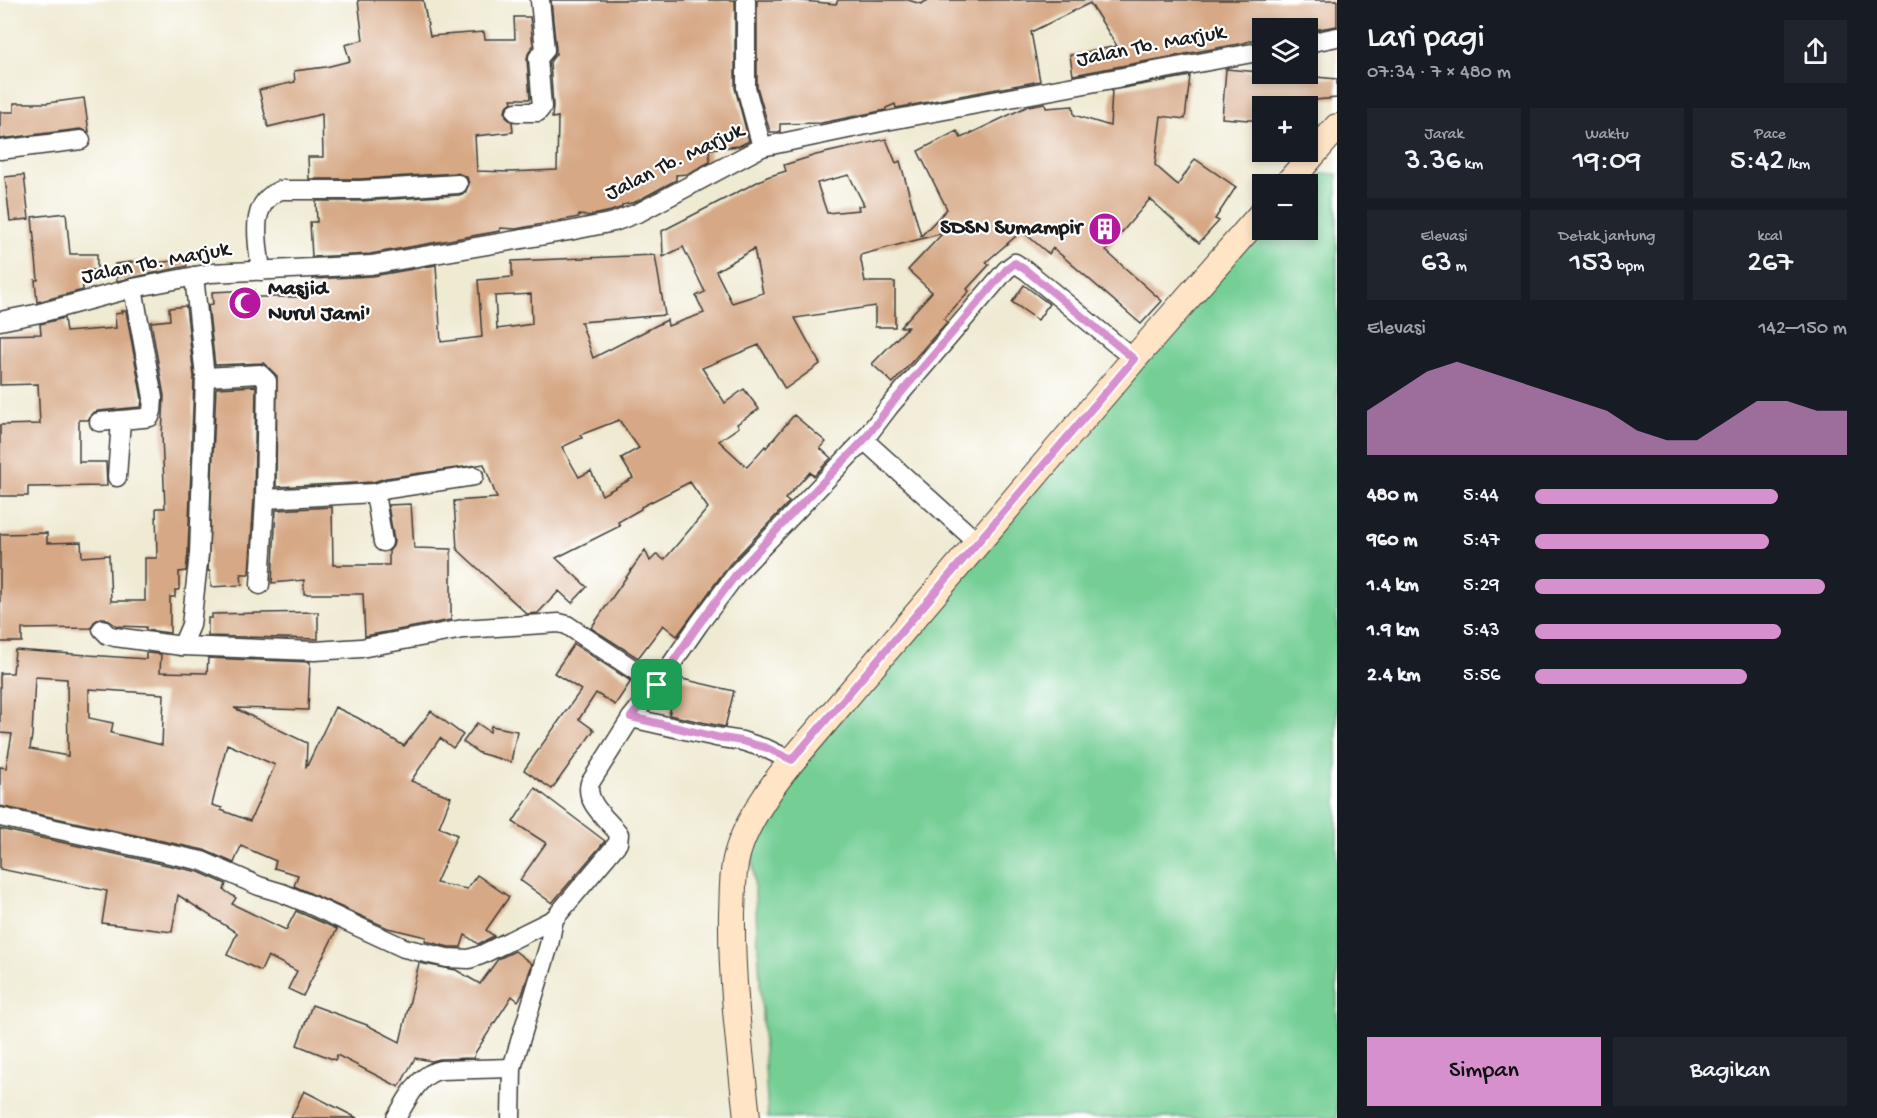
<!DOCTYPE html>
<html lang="id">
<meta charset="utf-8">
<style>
:root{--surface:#171b24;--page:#20242c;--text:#f1f3f6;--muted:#9ea1a6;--accent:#d690ce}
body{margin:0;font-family:"Gochi Hand",sans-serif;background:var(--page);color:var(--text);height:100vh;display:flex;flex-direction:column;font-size:22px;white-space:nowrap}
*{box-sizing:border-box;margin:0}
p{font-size:20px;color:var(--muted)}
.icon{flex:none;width:33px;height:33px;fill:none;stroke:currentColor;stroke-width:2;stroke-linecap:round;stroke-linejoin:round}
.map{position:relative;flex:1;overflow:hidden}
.drawer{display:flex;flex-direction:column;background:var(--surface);width:540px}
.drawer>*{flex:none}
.tools{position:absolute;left:1252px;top:18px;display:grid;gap:12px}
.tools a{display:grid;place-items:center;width:66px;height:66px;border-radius:0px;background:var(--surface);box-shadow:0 3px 9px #0003;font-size:30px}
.pin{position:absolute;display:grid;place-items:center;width:51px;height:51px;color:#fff;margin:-26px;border-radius:12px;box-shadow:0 3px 9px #0006}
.round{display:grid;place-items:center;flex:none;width:63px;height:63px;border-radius:0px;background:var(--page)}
.summary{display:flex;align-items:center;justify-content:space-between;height:102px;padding:0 30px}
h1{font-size:33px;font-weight:600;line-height:45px}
.figures{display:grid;grid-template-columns:repeat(3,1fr);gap:9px;height:102px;padding:6px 30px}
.figures div{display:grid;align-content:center;border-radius:0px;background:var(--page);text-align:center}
.figures b{font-size:30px;font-weight:600}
.figures small{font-size:16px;font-weight:400}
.figures p{font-size:16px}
.chart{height:168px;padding:12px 30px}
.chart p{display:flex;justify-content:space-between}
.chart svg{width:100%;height:108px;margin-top:6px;fill:var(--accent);opacity:.7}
.action{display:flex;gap:12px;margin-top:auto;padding:12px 30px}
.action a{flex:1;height:69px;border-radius:0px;background:var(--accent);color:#111;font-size:24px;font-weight:600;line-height:69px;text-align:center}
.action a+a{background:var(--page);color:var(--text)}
ul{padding:0 30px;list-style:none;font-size:20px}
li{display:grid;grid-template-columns:96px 72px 1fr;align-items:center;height:45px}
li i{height:15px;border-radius:8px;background:var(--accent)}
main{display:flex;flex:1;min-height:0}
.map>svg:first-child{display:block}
.green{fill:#75cf95;stroke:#487658;stroke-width:1.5}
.building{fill:#d6a885;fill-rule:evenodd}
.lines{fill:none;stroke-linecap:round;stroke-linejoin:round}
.street-casing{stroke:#3c3b37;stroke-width:21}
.secondary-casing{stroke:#3c3b37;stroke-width:28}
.street{stroke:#fff;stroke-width:18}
.secondary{stroke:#ffe4c6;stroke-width:26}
.route-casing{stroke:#fff;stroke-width:12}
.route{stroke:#d690ce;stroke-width:8}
.labels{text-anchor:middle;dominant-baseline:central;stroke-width:4.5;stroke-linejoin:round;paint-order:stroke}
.street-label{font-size:22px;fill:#1c1c1c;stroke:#fff}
.poi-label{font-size:22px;font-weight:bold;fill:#1c1c1c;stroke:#fff;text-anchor:end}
</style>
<main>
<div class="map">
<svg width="1337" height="1118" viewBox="0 0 1337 1118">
<rect width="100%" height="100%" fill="#fff"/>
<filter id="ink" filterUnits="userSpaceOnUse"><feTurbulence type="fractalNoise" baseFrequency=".0167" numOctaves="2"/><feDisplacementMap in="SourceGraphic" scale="12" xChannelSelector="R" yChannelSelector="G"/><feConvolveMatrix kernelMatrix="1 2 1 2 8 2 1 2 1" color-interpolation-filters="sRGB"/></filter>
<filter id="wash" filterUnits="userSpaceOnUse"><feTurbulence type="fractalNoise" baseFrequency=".008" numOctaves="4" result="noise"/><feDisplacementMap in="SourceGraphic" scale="24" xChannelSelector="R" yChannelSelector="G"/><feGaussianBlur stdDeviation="1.35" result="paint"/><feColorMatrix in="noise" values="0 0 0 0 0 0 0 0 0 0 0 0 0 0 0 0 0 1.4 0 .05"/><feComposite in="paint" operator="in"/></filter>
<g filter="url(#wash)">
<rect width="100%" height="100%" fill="#efead2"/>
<!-- green -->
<polygon class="green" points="1298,174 1337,174 1337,1118 768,1118 751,826 1263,216 1263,230 1308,230 1308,184 1290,184"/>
<g id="blocks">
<!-- building -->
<g class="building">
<polygon points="358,0 423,0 430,36 484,32 485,39 515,39 514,17 530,17 533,46 528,54 527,59 530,99 511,99 512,102 506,107 505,113 507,118 512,122 513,132 475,136 477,171 509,172 557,170 558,117 552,118 553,106 550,62 556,54 556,49 551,0 735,0 735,88 749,141 739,146 709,149 710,162 687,174 676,175 676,180 635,202 622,205 622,207 611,211 588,216 579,215 579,217 516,229 500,228 500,231 370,254 312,257 310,222 317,222 316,201 360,201 459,195 465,193 469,184 467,177 457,173 360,179 309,179 308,157 323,157 322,114 268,127 259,90 295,82 294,71 326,67 350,61 345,45 363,40"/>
<polygon points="757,0 792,0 836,4 838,0 908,0 921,4 928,0 1337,0 1337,26 1313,30 1313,28 1263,28 1263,36 1244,43 1073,75 1070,55 1117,46 1090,3 1031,32 1040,81 896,108 895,104 886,108 886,110 821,123 780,124 780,132 770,132 757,87"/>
<polygon points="1226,69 1337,79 1337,98 1315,100 1314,106 1263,106 1263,121 1222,118"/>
<path d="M 1190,76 L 1185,119 L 1161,116 L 1155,165 L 1178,185 L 1195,159 L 1236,187 L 1215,219 L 1219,221 L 1199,243 L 1150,199 L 1106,251 L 1162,301 L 1141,324 L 1053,248 L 1049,254 L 1022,231 L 986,262 L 989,265 L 967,289 L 969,291 L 944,319 L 947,322 L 893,383 L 872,364 L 908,327 L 900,327 L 932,292 L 908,270 L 943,233 L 860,255 L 865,282 L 895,282 L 895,327 L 875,327 L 875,306 L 795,318 L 820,364 L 785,389 L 759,345 L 702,368 L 725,403 L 744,389 L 759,409 L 737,424 L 739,427 L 719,441 L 747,467 L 765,446 L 766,448 L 794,415 L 826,442 L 820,448 L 831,458 L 814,476 L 810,472 L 785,499 L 789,502 L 729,565 L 677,636 L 663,625 L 638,658 L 591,628 L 645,550 L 650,561 L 657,554 L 664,560 L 708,508 L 690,482 L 641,507 L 641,509 L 618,522 L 620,526 L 556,558 L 587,587 L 572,603 L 559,591 L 538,613 L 527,614 L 457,549 L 454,501 L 497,498 L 484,464 L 386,478 L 373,482 L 276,487 L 277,376 L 264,363 L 215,365 L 208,305 L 213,304 L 212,292 L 254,290 L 255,297 L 303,297 L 303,291 L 314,291 L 313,279 L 373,276 L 436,265 L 441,342 L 482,337 L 478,280 L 512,277 L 512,261 L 655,255 L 665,315 L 581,322 L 593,358 L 667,320 L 668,326 L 704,313 L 696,296 L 705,292 L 683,247 L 663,257 L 662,231 L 767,177 L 786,171 L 784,165 L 816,155 L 886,139 L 896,163 L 900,161 L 921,236 L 947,209 L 918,151 L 957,131 L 961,138 L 1028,106 L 1045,103 L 1046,108 L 1073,106 L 1074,115 L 1110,126 L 1112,90 ZM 849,175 L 864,205 L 858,206 L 859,210 L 827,213 L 817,183 ZM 754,249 L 763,293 L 732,303 L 716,271 ZM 531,294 L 532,324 L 497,329 L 495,296 ZM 619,420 L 639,448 L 621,458 L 633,478 L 602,495 L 591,471 L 579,477 L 562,447 L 582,438 L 580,435 Z"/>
<polygon points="84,98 89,132 80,129 0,139 0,112 14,112 14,103 47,103"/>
<polygon points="24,175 29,219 10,221 5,177"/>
<polygon points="66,213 70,254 97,254 97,270 82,270 83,290 37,302 35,280 38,280 32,217"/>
<polygon points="186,259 187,266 117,281 115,264 148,260 149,264"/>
<polygon points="1024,285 1049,304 1038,320 1012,302"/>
<polygon points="186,306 194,377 188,553 186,571 179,572 179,590 175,590 175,597 170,597 170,633 146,630 146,627 117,626 105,618 100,618 94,622 91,628 22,629 22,642 0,642 0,534 47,533 47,543 81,542 82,557 109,555 111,601 145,601 145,558 157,558 156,508 165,508 162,436 164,396 151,322 170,320 169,308"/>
<polygon points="121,311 126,311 142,399 141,407 98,411 92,413 88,420 79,420 79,462 106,462 107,486 28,487 28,496 0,496 0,425 40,424 38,384 0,385 0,335 41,334 40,324 64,318 66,332 116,328 115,314 122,313"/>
<polygon points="256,386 254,499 249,574 241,574 242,585 211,587 210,571 208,571 216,388"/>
<polygon points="411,504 414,548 451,549 451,620 365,636 363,594 304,594 304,580 272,583 276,510 332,507 333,565 389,565 389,551 393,546 394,541 388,505"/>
<polygon points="318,612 318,639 208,636 208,618 212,618 212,614"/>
<polygon points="574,644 631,681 615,705 596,693 579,719 594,730 552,789 524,770 581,690 554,673"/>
<path d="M 15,650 L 146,659 L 146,653 L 161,654 L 160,672 L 207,673 L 208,658 L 310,662 L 308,710 L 234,708 L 307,743 L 306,768 L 335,707 L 358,718 L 404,746 L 431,711 L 463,735 L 453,748 L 440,738 L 411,781 L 451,797 L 439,827 L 457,835 L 436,883 L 467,889 L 477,875 L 509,897 L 486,930 L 494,936 L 478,944 L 465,935 L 461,947 L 449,947 L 425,941 L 426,937 L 388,928 L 294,886 L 298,875 L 274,868 L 276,861 L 241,846 L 234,863 L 204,850 L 0,806 L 0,767 L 6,768 L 12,734 L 0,733 L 0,673 L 13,673 ZM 35,677 L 67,679 L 68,756 L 30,749 L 32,735 ZM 89,689 L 164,694 L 162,745 L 111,733 L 113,723 L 89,718 ZM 227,744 L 275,765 L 250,821 L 221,810 L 222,808 L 212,805 Z"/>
<polygon points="678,678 734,691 725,727 669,715"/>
<polygon points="477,723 490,732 491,726 517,731 511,762 479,753 463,742"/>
<polygon points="535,788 605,841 552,903 520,880 546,843 513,822"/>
<polygon points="0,829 199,872 226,884 224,890 236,898 232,904 286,930 296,911 337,929 303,996 288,989 297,971 268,956 261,971 227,955 237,933 178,895 172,932 102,923 107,891 0,869"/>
<polygon points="515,951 532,964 522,995 518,1001 512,996 475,1053 474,1058 440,1059 432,1061 415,1058 399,1087 337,1055 335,1060 297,1045 312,1005 367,1025 400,1042 419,963 456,970 480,984 498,959"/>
<polygon points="304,1091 357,1118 291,1118"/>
</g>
</g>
</g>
<g filter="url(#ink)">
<use href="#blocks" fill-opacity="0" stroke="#3c3b37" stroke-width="1.5"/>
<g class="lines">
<defs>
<g id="street">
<polyline points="746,0 746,88 762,147"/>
<polyline points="1308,43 1337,37"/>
<polyline points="516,112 538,112 542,107 538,58 545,50 540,0"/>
<polyline points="0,150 81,140"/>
<path d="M 261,271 C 258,242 247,203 281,190 L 360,190 L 458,184"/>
<polyline points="0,321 40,313 133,288 211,273 371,265 569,231 614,222 640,212 762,147 886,121 1263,51"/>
<polyline points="205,377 260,374 267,381 265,499 260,585"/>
<polyline points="99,422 143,418 150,417 152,411 153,398 133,288"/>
<polyline points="117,477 121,420"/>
<polyline points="375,493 383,542"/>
<polyline points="265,499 375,493 388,489 474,476"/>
<polyline points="977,542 864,440 889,407 1006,270 1015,263 1027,271 1134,359"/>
<polyline points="102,629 108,635 115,637 182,646 191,625 199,554 205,377 194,276"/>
<polyline points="182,646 315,651 361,648 463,629 559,623 567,625 657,685"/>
<polyline points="631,718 716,737 742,741 767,749 792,761"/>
<polyline points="0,817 202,861 259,886 282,893 309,904 404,948 447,958 469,959 481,955 554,919"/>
<path d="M 396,1118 C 407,1101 418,1074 440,1070 L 512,1068"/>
<path d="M 511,1118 L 512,1068 L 549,945 L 554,919 L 618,843 L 619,834 C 608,820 584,802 590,783 L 631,718 L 657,685 L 699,624 L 738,572 L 864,440"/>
</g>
<g id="secondary">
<polyline points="1287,184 1337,127"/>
<path d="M 747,1118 C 740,1050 731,982 732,913 C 733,896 732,876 736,859 C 743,827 771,786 792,761 L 1134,359 L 1263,212"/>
</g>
</defs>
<!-- street casing -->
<use href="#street" class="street-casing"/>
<!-- secondary casing -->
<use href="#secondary" class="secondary-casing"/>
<!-- street -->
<use href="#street" class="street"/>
<!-- secondary -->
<use href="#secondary" class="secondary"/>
</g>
</g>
<g class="lines" filter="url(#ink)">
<defs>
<polygon id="route" points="1015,263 1027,271 1134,359 792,760 767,748 742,741 716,737 631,717 657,685 699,624 738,572 788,518 864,440 889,407 1006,270"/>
</defs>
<!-- route casing -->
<use href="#route" class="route-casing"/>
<!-- route -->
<use href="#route" class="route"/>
</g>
<!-- icons -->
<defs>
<symbol id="building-disc" viewBox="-11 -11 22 22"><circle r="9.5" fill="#b5179e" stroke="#fff"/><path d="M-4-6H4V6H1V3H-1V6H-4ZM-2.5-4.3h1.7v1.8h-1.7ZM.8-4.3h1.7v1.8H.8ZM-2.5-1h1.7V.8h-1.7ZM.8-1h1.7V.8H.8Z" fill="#fff"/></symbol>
<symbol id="mosque-disc" viewBox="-11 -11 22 22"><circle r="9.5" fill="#b5179e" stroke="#fff"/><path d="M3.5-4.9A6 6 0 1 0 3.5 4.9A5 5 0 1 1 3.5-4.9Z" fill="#fff"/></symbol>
</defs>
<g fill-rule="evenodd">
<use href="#building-disc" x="1086" y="210" width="38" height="38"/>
<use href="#mosque-disc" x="226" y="284" width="38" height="38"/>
</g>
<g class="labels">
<!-- street labels -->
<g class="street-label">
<text transform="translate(1151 47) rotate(-11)">Jalan Tb. Marjuk</text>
<text transform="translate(675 163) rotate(-26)">Jalan Tb. Marjuk</text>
<text transform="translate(156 264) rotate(-11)">Jalan Tb. Marjuk</text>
</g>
<!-- poi labels -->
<g class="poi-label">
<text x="1082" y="229">SDSN Sumampir</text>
<text x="268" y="290" text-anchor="start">Masjid<tspan x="268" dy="25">Nurul Jami'</tspan></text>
</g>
</g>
</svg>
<div class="tools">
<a><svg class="icon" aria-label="layers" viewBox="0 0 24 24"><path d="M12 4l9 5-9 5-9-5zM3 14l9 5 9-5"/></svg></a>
<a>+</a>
<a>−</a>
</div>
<div class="pin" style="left:657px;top:685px;background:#1e9e55"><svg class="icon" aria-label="arrive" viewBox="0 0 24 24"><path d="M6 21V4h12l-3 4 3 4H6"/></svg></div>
</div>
<section class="drawer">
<div class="summary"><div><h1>Lari pagi</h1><p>07:34 · 7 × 480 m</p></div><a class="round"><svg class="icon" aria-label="share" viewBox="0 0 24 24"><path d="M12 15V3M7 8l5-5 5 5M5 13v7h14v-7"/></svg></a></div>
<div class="figures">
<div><p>Jarak</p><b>3.36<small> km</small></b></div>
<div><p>Waktu</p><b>19:09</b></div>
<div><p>Pace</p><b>5:42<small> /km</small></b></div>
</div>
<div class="figures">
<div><p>Elevasi</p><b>63<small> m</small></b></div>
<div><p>Detak jantung</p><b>153<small> bpm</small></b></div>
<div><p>kcal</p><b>267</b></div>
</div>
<div class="chart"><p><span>Elevasi</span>142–150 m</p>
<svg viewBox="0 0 160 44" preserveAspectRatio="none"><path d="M0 44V26L10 18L20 10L30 6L40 10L50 14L60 18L70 22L80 26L90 34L100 38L110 38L120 30L130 22L140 22L150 26L160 26V44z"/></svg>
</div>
<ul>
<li><b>480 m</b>5:44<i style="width:78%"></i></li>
<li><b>960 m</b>5:47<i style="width:75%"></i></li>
<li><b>1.4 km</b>5:29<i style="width:93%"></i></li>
<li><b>1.9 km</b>5:43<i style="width:79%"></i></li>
<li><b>2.4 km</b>5:56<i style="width:68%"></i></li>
</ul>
<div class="action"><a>Simpan</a><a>Bagikan</a></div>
</section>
</main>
